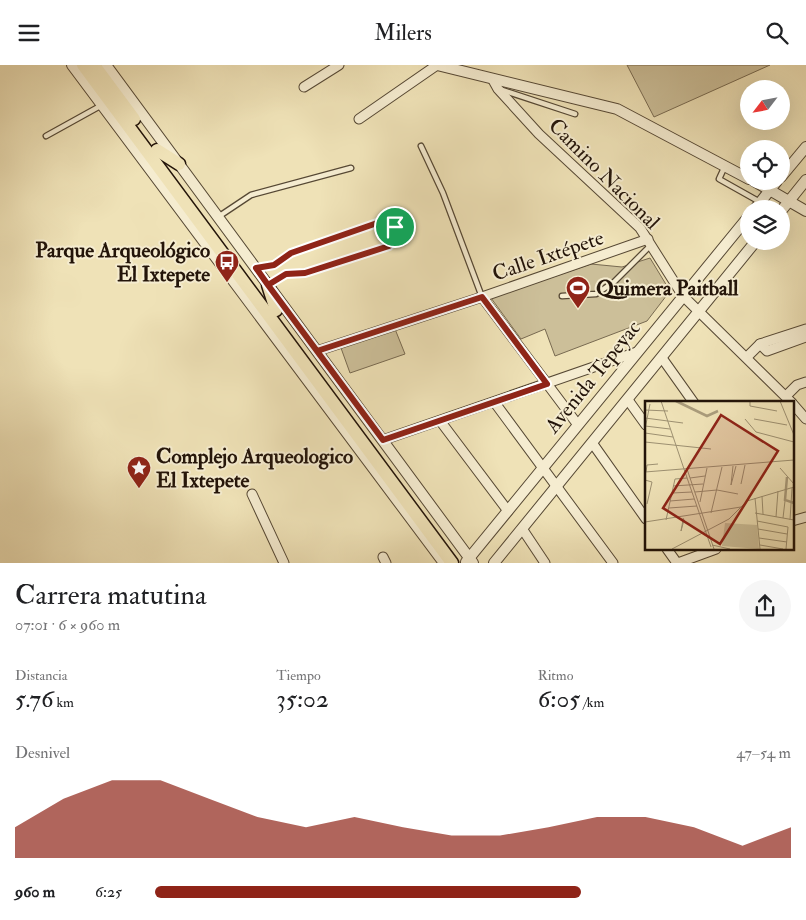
<!DOCTYPE html>
<html lang="es">
<meta charset="utf-8">
<style>
:root{--surface:#fff;--page:#f6f6f6;--text:#202124;--muted:#757577;--accent:#8f2418}
body{margin:0;font-family:"IM FELL Double Pica",serif;background:var(--page);color:var(--text);height:100vh;display:flex;flex-direction:column;font-size:19px;white-space:nowrap}
*{box-sizing:border-box;margin:0}
p{font-size:16px;color:var(--muted)}
.icon{flex:none;width:28px;height:28px;fill:none;stroke:currentColor;stroke-width:2;stroke-linecap:round;stroke-linejoin:round}
.map{position:relative;height:498px;overflow:hidden}
.sheet{display:flex;flex-direction:column;background:var(--surface);flex:1}
.sheet>*{flex:none}
.needle{width:32px;rotate:238deg}
.tools{position:absolute;left:740px;top:15px;display:grid;gap:10px}
.tools a{display:grid;place-items:center;width:50px;height:50px;border-radius:50%;background:var(--surface);box-shadow:0 5px 20px #0002;font-size:25px}
.pin{position:absolute;display:grid;place-items:center;width:42px;height:42px;color:#fff;margin:-21px;border:2px solid #fff;border-radius:50%;box-shadow:0 1px 5px #0007}
.round{display:grid;place-items:center;flex:none;width:52px;height:52px;border-radius:26px;background:var(--page)}
.headline{display:flex;align-items:center;justify-content:space-between;height:85px;padding:0 15px}
h1{font-size:28px;font-weight:600;line-height:38px}
.stats{display:grid;grid-template-columns:repeat(3,1fr);gap:8px;height:85px;padding:5px 15px}
.stats div{display:grid;align-content:center}
.stats b{font-size:25px;font-weight:600}
.stats small{font-size:14px;font-weight:400}
.stats p{font-size:14px}
.chart{height:140px;padding:10px 15px}
.chart p{display:flex;justify-content:space-between}
.chart svg{width:100%;height:90px;margin-top:5px;fill:var(--accent);opacity:.7}
ul{padding:0 15px;list-style:none;font-size:16px}
li{display:grid;grid-template-columns:80px 60px 1fr;align-items:center;height:38px}
li i{height:12px;border-radius:6px;background:var(--accent)}
header{display:flex;justify-content:space-between;align-items:center;height:65px;padding:0 15px;background:var(--surface);font-size:22px;font-weight:600}
.map>svg:first-child{display:block}
.green{fill:#ccbf99;stroke:#786a51}
.lines{fill:none;stroke-linecap:round;stroke-linejoin:round}
.service-casing{stroke:#564834;stroke-width:7}
.minor-casing{stroke:#564834;stroke-width:11}
.tertiary-casing{stroke:#564834;stroke-width:12}
.primary-casing{stroke:#231409;stroke-width:15}
.service{stroke:#f5ecd0;stroke-width:4.5}
.minor{stroke:#f5ecd0;stroke-width:9}
.tertiary{stroke:#f5ecd0;stroke-width:10}
.primary{stroke:#efe2b7;stroke-width:12}
.route-casing{stroke:#fff;stroke-width:10}
.route{stroke:#8f2418;stroke-width:6}
.labels{text-anchor:middle;dominant-baseline:central;stroke-width:4;stroke-linejoin:round;paint-order:stroke}
.street-label{font-size:21px;fill:#231409;stroke:#f5ecd0}
.poi-label{font-size:21px;font-weight:bold;fill:#231409;stroke:#f5ecd0;text-anchor:start}
.inset-river{fill:none;stroke:#aa9c7c;stroke-width:2.5}
.inset-road{fill:none;stroke:#9d9071;stroke-width:1}
.view{fill:#8f2418;fill-opacity:0.15;stroke:#8f2418;stroke-width:2.5}
.inset-edge{fill:none;stroke:#231409;stroke-width:2.5}
</style>
<header><svg class="icon" aria-label="menu" viewBox="0 0 24 24"><path d="M4 6h16M4 12h16M4 18h16"/></svg>Milers<svg class="icon" aria-label="search" viewBox="0 0 24 24"><circle cx="10" cy="10" r="6"/><path d="M15 15l6 6"/></svg></header>
<div class="map">
<svg width="806" height="498" viewBox="0 0 806 498">
<rect width="100%" height="100%" fill="#efe2b7"/>
<filter id="stains"><feTurbulence type="fractalNoise" baseFrequency=".004" numOctaves="4"/><feColorMatrix values="0 0 0 0 .2 0 0 0 0 .09 0 0 0 0 .02 0 0 0 .5 -.17"/></filter>
<radialGradient id="worn" r=".72"><stop offset=".6" stop-color="#630" stop-opacity="0"/><stop offset="1" stop-color="#630" stop-opacity=".3"/></radialGradient>
<!-- green -->
<g class="green">
<polygon points="627,0 770,0 654,52"/>
<polygon points="650,193 670,226 647,256 555,291 545,264 521,274 491,233 591,199 622,202"/>
<polygon points="395,264 405,289 350,308 341,283"/>
</g>
<g class="lines">
<defs>
<g id="service">
<polyline points="502,25 575,49"/>
<polyline points="46,71 102,40"/>
<polyline points="421,81 443,128 482,232"/>
<polyline points="725,101 719,114 760,137"/>
<polyline points="218,152 251,130 351,103"/>
<polyline points="257,204 273,200 291,188 380,157 390,158 395,162 396,173 389,181 305,208 286,209 270,219"/>
<polyline points="562,231 596,229 614,217 650,181"/>
</g>
<g id="minor">
<polyline points="493,15 498,24 539,69 640,163 683,231 792,338"/>
<polyline points="304,22 339,0"/>
<polyline points="359,54 437,0"/>
<polyline points="482,232 578,360"/>
<polyline points="760,279 767,286 806,272"/>
<polyline points="317,286 482,232 648,174"/>
<polyline points="747,292 760,279 806,264"/>
<polyline points="662,293 694,338"/>
<polyline points="786,331 797,320 806,317"/>
<polyline points="628,335 646,360"/>
<polyline points="495,338 613,498"/>
<polyline points="792,338 806,354"/>
<polyline points="441,357 508,446"/>
<polyline points="383,375 637,287"/>
<polyline points="593,379 646,454"/>
<polyline points="252,429 284,498"/>
<polyline points="792,456 806,452"/>
<polyline points="523,465 545,498"/>
<polyline points="667,484 677,498"/>
<polyline points="383,492 386,498"/>
<polyline points="678,498 716,484"/>
</g>
<g id="tertiary">
<polyline points="72,0 444,498"/>
<polyline points="106,0 473,498"/>
<polyline points="437,0 617,44 749,114"/>
<polyline points="781,112 806,82"/>
<polyline points="754,116 806,146"/>
<polyline points="755,144 777,116"/>
<polyline points="781,146 806,115"/>
<polyline points="466,497 749,151"/>
<polyline points="494,498 756,176"/>
</g>
<g id="primary">
<polyline points="83,0 452,498"/>
<polyline points="94,0 134,54"/>
<polyline points="157,85 179,99"/>
<polyline points="268,220 276,245"/>
</g>
</defs>
<!-- service casing -->
<use href="#service" class="service-casing"/>
<!-- minor casing -->
<use href="#minor" class="minor-casing"/>
<!-- tertiary casing -->
<use href="#tertiary" class="tertiary-casing"/>
<!-- primary casing -->
<use href="#primary" class="primary-casing"/>
<!-- service -->
<use href="#service" class="service"/>
<!-- minor -->
<use href="#minor" class="minor"/>
<!-- tertiary -->
<use href="#tertiary" class="tertiary"/>
<!-- primary -->
<use href="#primary" class="primary"/>
</g>
<g class="lines">
<defs>
<polyline id="route" points="395,162 396,173 389,181 305,208 286,209 268,220 317,286 482,232 547,319 383,375 268,220 256,203 274,200 291,188 380,157 390,158 395,162"/>
</defs>
<!-- route casing -->
<use href="#route" class="route-casing"/>
<!-- route -->
<use href="#route" class="route"/>
</g>
<!-- icons -->
<defs>
<symbol id="bus-pin" viewBox="-11 -11 22 30"><path d="M0 17L-7.5 6A9.5 9.5 0 1 1 7.5 6Z" fill="#8f2418" stroke="#f5ecd0"/><path d="M-5-6H5V4H4V6H2V4H-2V6H-4V4H-5ZM-3.5-4V0h7V-4ZM-3.5 1.2v1.5H-2V1.2ZM2 1.2v1.5H3.5V1.2Z" fill="#fff"/></symbol>
<symbol id="stadium-pin" viewBox="-11 -11 22 30"><path d="M0 17L-7.5 6A9.5 9.5 0 1 1 7.5 6Z" fill="#8f2418" stroke="#f5ecd0"/><path d="M0-5a6.5 5 0 1 0 0 10a6.5 5 0 1 0 0-10ZM-3.5-1.8h7v3.6h-7Z" fill="#fff"/></symbol>
<symbol id="sight-pin" viewBox="-11 -11 22 30"><path d="M0 17L-7.5 6A9.5 9.5 0 1 1 7.5 6Z" fill="#8f2418" stroke="#f5ecd0"/><path d="M0-6L1.8-2.2L6-1.7L2.9 1.2L3.7 5.4L0 3.3L-3.7 5.4L-2.9 1.2L-6-1.7L-1.8-2.2Z" fill="#fff"/></symbol>
</defs>
<g fill-rule="evenodd">
<use href="#bus-pin" x="213" y="183" width="28" height="38"/>
<use href="#stadium-pin" x="564" y="209" width="28" height="38"/>
<use href="#sight-pin" x="125" y="389" width="28" height="38"/>
</g>
<g class="labels">
<!-- street labels -->
<g class="street-label">
<text transform="translate(604 109) rotate(45)">Camino Nacional</text>
<text transform="translate(548 191) rotate(-19)">Calle Ixtépete</text>
<text transform="translate(593 312) rotate(-51)">Avenida Tepeyac</text>
</g>
<!-- poi labels -->
<g class="poi-label">
<text x="210" y="185" text-anchor="end">Parque Arqueológico<tspan x="210" dy="24">El Ixtepete</tspan></text>
<text x="596" y="223">Quimera Paitball</text>
<text x="156" y="391">Complejo Arqueologico<tspan x="156" dy="24">El Ixtepete</tspan></text>
</g>
</g>
<!-- overview -->
<g transform="translate(645 336)">
<rect width="149" height="149" fill="#efe2b7"/>
<path d="M 80,122 L 112,124 L 114,148 L 77,145 Z" fill="#ccbf99"/>
<path class="inset-river" d="M 31,0 L 62,15 L 73,10M 142,76 L 140,99 L 149,102"/>
<path class="inset-road" d="M 16,0 L 39,68M 105,0 L 105,5 L 132,10M 135,0 L 149,34M 0,9 L 23,10M 0,17 L 38,22M 100,18 L 111,31 L 149,41M 109,18 L 142,24M 0,25 L 25,28M 0,28 L 5,3M 0,32 L 28,36M 0,41 L 66,48M 88,65 L 86,84 L 91,65M 135,67 L 149,83M 39,68 L 66,146M 42,68 L 69,148M 0,71 L 149,59M 1,71 L 2,64 L 13,63M 45,77 L 60,75M 0,79 L 7,81 L 2,103M 96,83 L 100,64M 28,85 L 58,83M 50,91 L 72,89 L 93,93M 27,92 L 47,91M 117,95 L 118,113M 110,97 L 115,148M 25,100 L 49,98M 55,101 L 62,67M 24,107 L 52,105M 66,112 L 77,66M 110,112 L 149,119M 131,116 L 133,90M 38,117 L 39,119 L 36,130 L 38,119 L 39,119M 138,117 L 140,100M 21,119 L 30,78 L 42,77M 145,119 L 147,87M 112,120 L 143,126M 0,121 L 96,106M 113,128 L 142,133M 114,137 L 142,141M 67,144 L 85,148M 115,144 L 138,148M 27,148 L 84,118 L 102,100 L 149,86M 141,148 L 143,126"/>
<path class="view" d="M 76,14 L 133,50 L 75,143 L 18,107 Z"/>
<rect width="149" height="149" class="inset-edge"/>
</g>
<rect width="100%" height="100%" filter="url(#stains)"/>
<rect width="100%" height="100%" fill="url(#worn)"/>
</svg>
<div class="tools">
<a><svg class="needle" viewBox="-14 -14 28 28"><path d="M0-13l5 13h-10z" fill="#e53935"/><path d="M0 13l5-13h-10z" fill="#757577"/></svg></a>
<a><svg class="icon" aria-label="locate" viewBox="0 0 24 24"><circle cx="12" cy="12" r="6"/><path d="M12 2v4M12 18v4M2 12h4M18 12h4"/></svg></a>
<a><svg class="icon" aria-label="layers" viewBox="0 0 24 24"><path d="M12 4l9 5-9 5-9-5zM3 14l9 5 9-5"/></svg></a>
</div>
<div class="pin" style="left:395px;top:162px;background:#1e9e55"><svg class="icon" aria-label="arrive" viewBox="0 0 24 24"><path d="M6 21V4h12l-3 4 3 4H6"/></svg></div>
</div>
<section class="sheet">
<div class="headline"><div><h1>Carrera matutina</h1><p>07:01 · 6 × 960 m</p></div><a class="round"><svg class="icon" aria-label="share" viewBox="0 0 24 24"><path d="M12 15V3M7 8l5-5 5 5M5 13v7h14v-7"/></svg></a></div>
<div class="stats">
<div><p>Distancia</p><b>5.76<small> km</small></b></div>
<div><p>Tiempo</p><b>35:02</b></div>
<div><p>Ritmo</p><b>6:05<small> /km</small></b></div>
</div>
<div class="chart"><p><span>Desnivel</span>47–54 m</p>
<svg viewBox="0 0 160 44" preserveAspectRatio="none"><path d="M0 44V29L10 15L20 6L30 6L40 15L50 24L60 29L70 24L80 29L90 33L100 33L110 29L120 24L130 24L140 29L150 38L160 29V44z"/></svg>
</div>
<ul>
<li><b>960 m</b>6:25<i style="width:67%"></i></li>
</ul>
</section>
